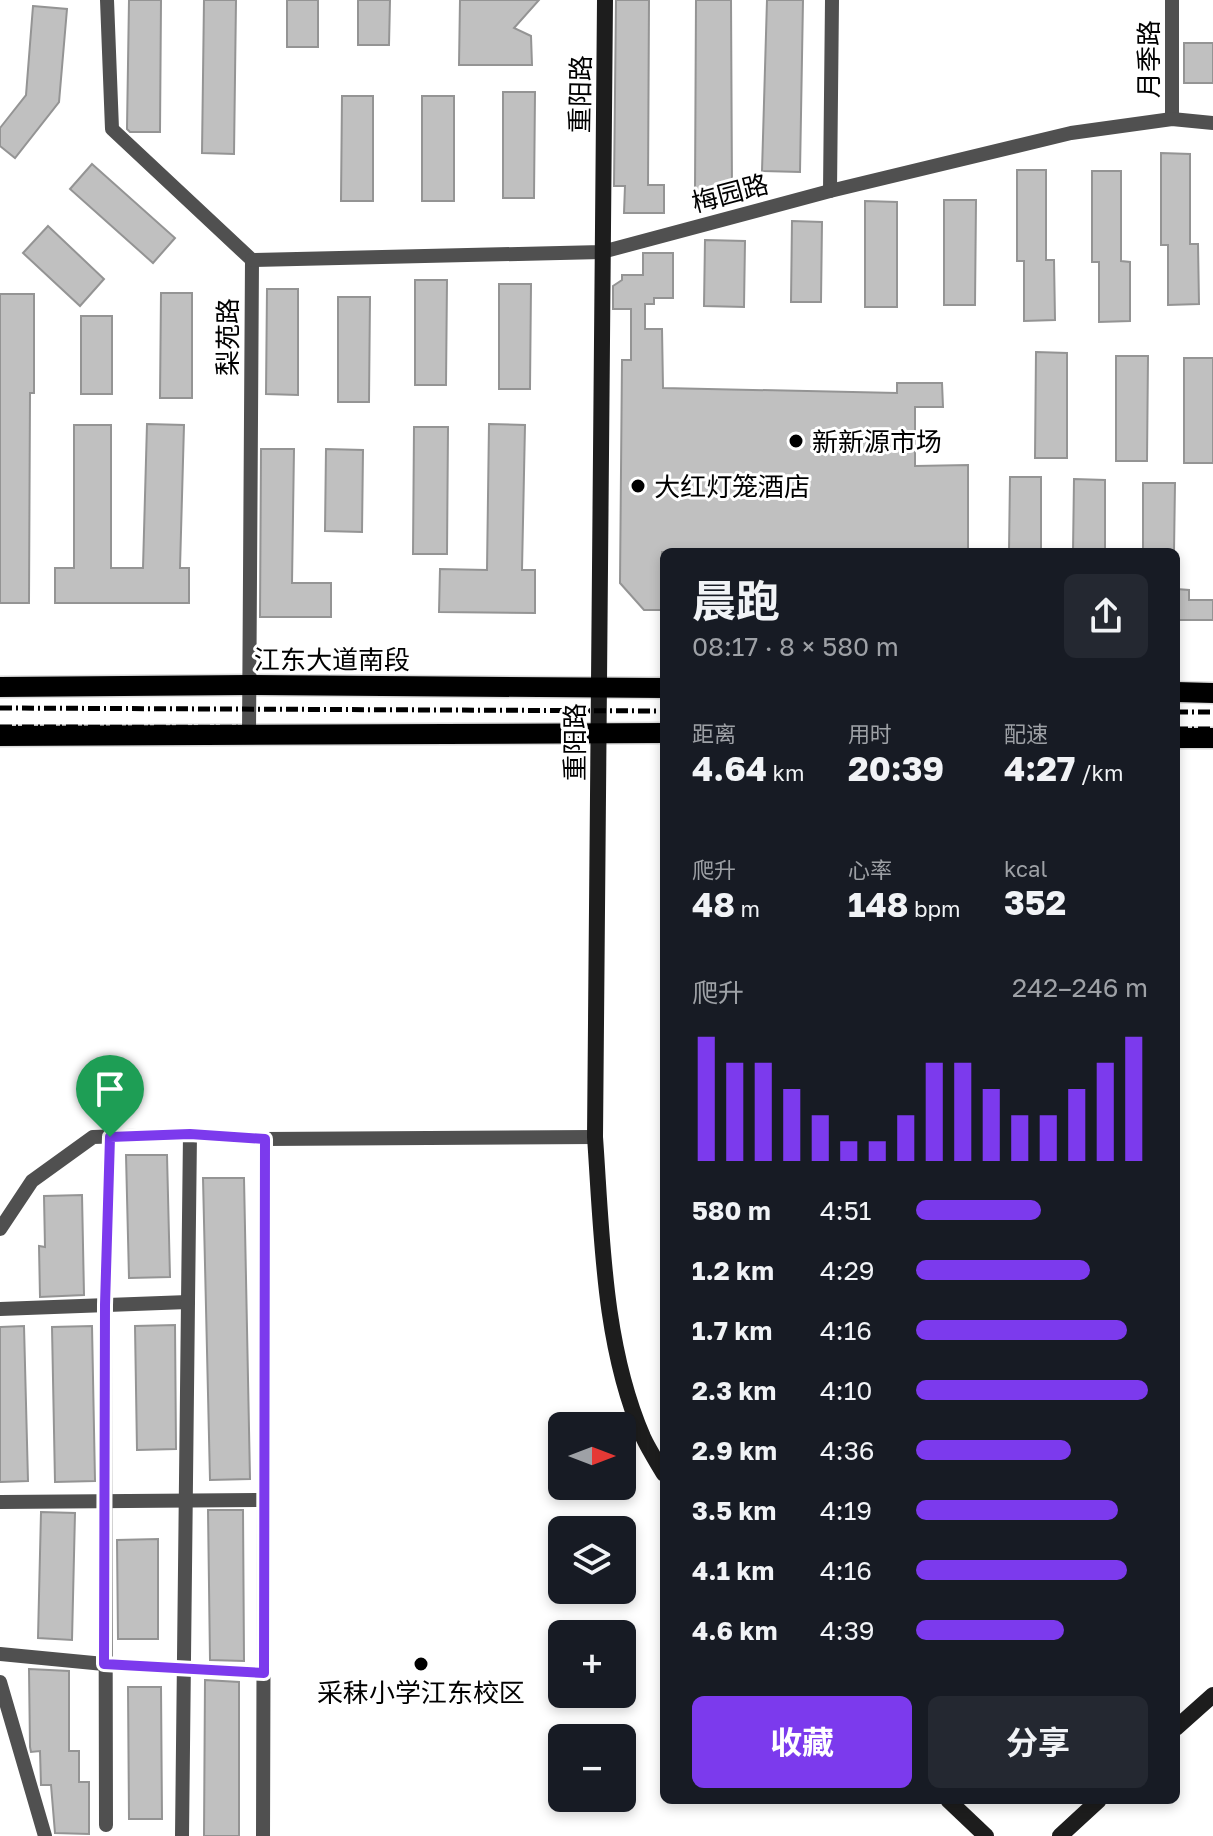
<!DOCTYPE html>
<html lang="zh">
<meta charset="utf-8">
<style>
:root{--surface:#171b24;--page:#242831;--text:#f1f3f6;--muted:#9ea1a6;--accent:#7c3aed}
body{margin:0;font-family:"Golos Text","Noto Sans SC",sans-serif;background:var(--page);color:var(--text);height:100vh;display:flex;flex-direction:column;font-size:30px;white-space:nowrap}
*{box-sizing:border-box;margin:0}
p{font-size:26px;color:var(--muted)}
.icon{flex:none;width:44px;height:44px;fill:none;stroke:currentColor;stroke-width:2;stroke-linecap:round;stroke-linejoin:round}
.map{position:relative;flex:1;overflow:hidden}
.side{position:absolute;left:660px;top:548px;width:520px;height:1256px;display:flex;flex-direction:column;background:var(--surface);border-radius:12px;box-shadow:0 4px 12px #0003}
.side>*{flex:none}
.needle{width:52px;rotate:90deg}
.buttons{position:absolute;left:548px;top:1412px;display:grid;gap:16px}
.buttons a{display:grid;place-items:center;width:88px;height:88px;border-radius:12px;background:var(--surface);box-shadow:0 4px 12px #0003;font-size:40px}
.pin{position:absolute;display:grid;place-items:center;width:68px;height:68px;color:#fff;margin:-82px -34px;border-radius:50% 50% 50% 0;rotate:-45deg;box-shadow:0 0 8px #0007}
.pin .icon{rotate:45deg}
.round{display:grid;place-items:center;flex:none;width:84px;height:84px;border-radius:12px;background:var(--page)}
.head{display:flex;align-items:center;justify-content:space-between;height:136px;padding:0 32px}
h1{font-size:44px;font-weight:700;line-height:60px}
.metrics{display:grid;grid-template-columns:repeat(3,1fr);gap:12px;height:136px;padding:8px 32px}
.metrics div{display:grid;align-content:center}
.metrics b{font-size:34px;font-weight:700}
.metrics small{font-size:22px;font-weight:400}
.metrics p{font-size:22px}
.chart{height:224px;padding:16px 32px}
.chart p{display:flex;justify-content:space-between}
.chart svg{width:100%;height:144px;margin-top:8px;stroke:var(--accent);stroke-width:6}
.action{display:flex;gap:16px;margin-top:auto;padding:16px 32px}
.action a{flex:1;height:92px;border-radius:12px;background:var(--accent);color:#fff;font-size:32px;font-weight:700;line-height:92px;text-align:center}
.action a+a{background:var(--page);color:var(--text)}
ul{padding:0 32px;list-style:none;font-size:26px}
li{display:grid;grid-template-columns:128px 96px 1fr;align-items:center;height:60px}
li i{height:20px;border-radius:10px;background:var(--accent)}
.map>svg:first-child{display:block}
.building{fill:#c0c0c0;stroke:#949494;stroke-width:2}
.lines{fill:none;stroke-linecap:round;stroke-linejoin:round}
.primary-casing{stroke:#dbdbdb;stroke-width:23}
.street{stroke:#505050;stroke-width:14}
.secondary{stroke:#1d1d1d;stroke-width:16}
.primary{stroke:#000;stroke-width:20}
.rail{stroke:#000;stroke-width:5;stroke-dasharray:12 4 2 4;stroke-linecap:butt}
.route-casing{stroke:#fff;stroke-width:16}
.route{stroke:#7c3aed;stroke-width:10}
.poi-dot{fill:#000;stroke:#fff;stroke-width:3}
.labels{text-anchor:middle;dominant-baseline:central;stroke-width:6;stroke-linejoin:round;paint-order:stroke}
.street-label{font-size:26px;fill:#000;stroke:#fff}
.poi-label{font-size:26px;fill:#000;stroke:#fff;text-anchor:start}
</style>
<div class="map">
<svg width="1213" height="1836" viewBox="0 0 1213 1836">
<rect width="100%" height="100%" fill="#fff"/>
<!-- building -->
<g class="building">
<polygon points="129,0 161,0 160,132 130,132 127,129"/>
<polygon points="204,0 236,0 234,154 202,153"/>
<rect x="287" y="0" width="31" height="47"/>
<polygon points="358,0 390,0 389,45 358,45"/>
<polygon points="460,0 539,0 514,28 531,36 532,65 459,65"/>
<polygon points="616,0 649,0 648,185 664,185 664,213 624,213 625,186 614,186"/>
<polygon points="696,0 731,0 732,192 695,192"/>
<polygon points="767,0 803,0 800,172 762,171"/>
<polygon points="33,6 67,9 59,102 15,158 0,146 0,128 26,95"/>
<rect x="1184" y="43" width="29" height="40"/>
<polygon points="503,92 535,92 534,198 503,198"/>
<polygon points="342,96 373,96 373,201 341,201"/>
<rect x="422" y="96" width="32" height="105"/>
<polygon points="1161,153 1190,154 1190,244 1198,244 1199,304 1168,305 1168,245 1161,245"/>
<polygon points="92,164 175,238 153,263 70,189"/>
<polygon points="1017,170 1046,170 1046,260 1054,260 1055,320 1024,321 1024,261 1017,261"/>
<polygon points="1092,171 1121,171 1121,261 1130,262 1130,321 1099,322 1099,262 1092,262"/>
<polygon points="944,200 976,200 975,305 944,305"/>
<polygon points="865,201 897,202 897,307 865,307"/>
<polygon points="792,221 822,222 821,302 791,302"/>
<polygon points="48,226 104,279 80,306 23,253"/>
<polygon points="705,240 745,241 744,307 704,306"/>
<polygon points="643,253 673,253 673,298 654,298 654,304 645,304 645,329 662,329 663,388 897,393 897,383 942,383 943,407 915,407 915,466 968,465 968,552 662,552 661,610 644,610 620,583 622,360 631,360 631,309 613,309 613,286 622,280 622,275 643,275"/>
<polygon points="415,280 447,280 446,385 415,385"/>
<polygon points="499,284 531,284 530,389 499,389"/>
<polygon points="267,289 298,289 298,395 266,394"/>
<polygon points="161,293 192,293 192,398 160,398"/>
<polygon points="0,294 34,294 34,393 30,393 29,603 0,603"/>
<polygon points="338,297 370,297 369,402 338,402"/>
<rect x="81" y="316" width="31" height="78"/>
<polygon points="1036,352 1067,353 1067,458 1035,458"/>
<polygon points="1116,356 1148,356 1147,461 1116,461"/>
<rect x="1184" y="358" width="29" height="105"/>
<polygon points="147,424 184,425 180,568 189,568 189,603 55,603 55,568 74,568 74,425 111,425 111,568 143,568"/>
<polygon points="489,424 525,425 522,570 535,570 535,613 439,612 440,569 487,570"/>
<polygon points="414,427 448,427 447,554 413,554"/>
<polygon points="261,449 294,449 292,583 331,583 331,617 260,617"/>
<polygon points="326,449 363,450 362,532 325,531"/>
<polygon points="1010,477 1041,477 1041,552 1009,552"/>
<polygon points="1074,479 1105,480 1105,552 1073,552"/>
<polygon points="1143,483 1175,483 1174,552 1143,552"/>
<polygon points="1176,589 1189,590 1189,600 1213,600 1213,620 1176,620"/>
<polygon points="126,1155 167,1155 170,1277 129,1278"/>
<polygon points="203,1178 244,1178 250,1479 210,1480"/>
<polygon points="82,1195 84,1295 40,1297 39,1246 45,1247 44,1196"/>
<polygon points="175,1325 176,1449 137,1450 135,1326"/>
<polygon points="24,1326 28,1481 0,1482 0,1327"/>
<polygon points="92,1326 95,1481 55,1482 52,1327"/>
<polygon points="208,1510 243,1510 244,1661 210,1660"/>
<polygon points="41,1512 75,1513 72,1640 38,1638"/>
<polygon points="158,1539 158,1639 118,1639 117,1540"/>
<polygon points="29,1669 69,1671 69,1751 79,1751 79,1782 89,1782 89,1834 55,1833 51,1785 41,1785 40,1751 31,1752 30,1747"/>
<polygon points="205,1680 239,1682 239,1836 204,1836"/>
<polygon points="128,1687 161,1687 162,1819 129,1819"/>
</g>
<g class="lines">
<defs>
<g id="primary">
<polyline points="0,687 248,685 664,688"/>
<polyline points="1176,692 1213,693"/>
<polyline points="0,736 664,733"/>
<polyline points="1176,738 1213,738"/>
</g>
</defs>
<!-- primary casing -->
<use href="#primary" class="primary-casing"/>
<!-- street -->
<g class="street">
<polyline points="107,0 112,129 252,260 249,735"/>
<polyline points="1172,119 1172,0"/>
<polyline points="830,191 832,0"/>
<polyline points="252,260 602,252 830,191 1071,133 1172,119 1213,123"/>
<polyline points="0,1229 32,1181 93,1137 190,1134 265,1139 595,1137"/>
<polyline points="0,1309 188,1302 190,1134"/>
<polyline points="0,1502 264,1500 265,1139"/>
<polyline points="0,1654 104,1664 264,1673"/>
<polyline points="0,1682 45,1836"/>
<polyline points="106,1825 105,1305 110,1124"/>
<polyline points="182,1836 188,1302"/>
<polyline points="263,1836 264,1500"/>
</g>
<!-- secondary -->
<g class="secondary">
<path d="M 605,0 L 595,1137 C 602,1235 603,1345 643,1437 C 649,1450 657,1462 664,1474"/>
<polyline points="1176,1728 1213,1695"/>
<polyline points="948,1800 986,1836"/>
<polyline points="1060,1836 1099,1800"/>
</g>
<!-- primary -->
<use href="#primary" class="primary"/>
<!-- rail -->
<g class="rail">
<polyline points="0,708 664,711"/>
<polyline points="1176,712 1213,712"/>
<polyline points="0,727 664,728"/>
<polyline points="1176,729 1213,729"/>
</g>
</g>
<g class="lines">
<defs>
<polygon id="route" points="190,1134 265,1139 264,1673 104,1664 105,1305 110,1137"/>
</defs>
<!-- route casing -->
<use href="#route" class="route-casing"/>
<!-- route -->
<use href="#route" class="route"/>
</g>
<!-- markers -->
<g class="poi-dot">
<circle cx="796" cy="441" r="8"/>
<circle cx="638" cy="486" r="8"/>
<circle cx="421" cy="1664" r="8"/>
</g>
<g class="labels">
<!-- street labels -->
<g class="street-label">
<text transform="translate(1148 59) rotate(-90)">月季路</text>
<text transform="translate(580 94) rotate(-89)">重阳路</text>
<text transform="translate(730 193) rotate(-15)">梅园路</text>
<text transform="translate(227 337) rotate(-90)">梨苑路</text>
<text x="332" y="659">江东大道南段</text>
<text transform="translate(574 742) rotate(-90)">重阳路</text>
</g>
<!-- poi labels -->
<g class="poi-label">
<text x="812" y="441">新新源市场</text>
<text x="654" y="486">大红灯笼酒店</text>
<text x="421" y="1692" text-anchor="middle">采秣小学江东校区</text>
</g>
</g>
</svg>
<div class="buttons">
<a><svg class="needle" viewBox="-14 -14 28 28"><path d="M0-13l5 13h-10z" fill="#e53935"/><path d="M0 13l5-13h-10z" fill="#9ea1a6"/></svg></a>
<a><svg class="icon" aria-label="layers" viewBox="0 0 24 24"><path d="M12 4l9 5-9 5-9-5zM3 14l9 5 9-5"/></svg></a>
<a>+</a>
<a>−</a>
</div>
<div class="pin" style="left:110px;top:1137px;background:#1e9e55"><svg class="icon" aria-label="arrive" viewBox="0 0 24 24"><path d="M6 21V4h12l-3 4 3 4H6"/></svg></div>
<section class="side">
<div class="head"><div><h1>晨跑</h1><p>08:17 · 8 × 580 m</p></div><a class="round"><svg class="icon" aria-label="share" viewBox="0 0 24 24"><path d="M12 15V3M7 8l5-5 5 5M5 13v7h14v-7"/></svg></a></div>
<div class="metrics">
<div><p>距离</p><b>4.64<small> km</small></b></div>
<div><p>用时</p><b>20:39</b></div>
<div><p>配速</p><b>4:27<small> /km</small></b></div>
</div>
<div class="metrics">
<div><p>爬升</p><b>48<small> m</small></b></div>
<div><p>心率</p><b>148<small> bpm</small></b></div>
<div><p>kcal</p><b>352</b></div>
</div>
<div class="chart"><p><span>爬升</span>242–246 m</p>
<svg viewBox="0 0 160 44" preserveAspectRatio="none"><path d="M5 44V6M15 44V14M25 44V14M35 44V22M45 44V30M55 44V38M65 44V38M75 44V30M85 44V14M95 44V14M105 44V22M115 44V30M125 44V30M135 44V22M145 44V14M155 44V6"/></svg>
</div>
<ul>
<li><b>580 m</b>4:51<i style="width:54%"></i></li>
<li><b>1.2 km</b>4:29<i style="width:75%"></i></li>
<li><b>1.7 km</b>4:16<i style="width:91%"></i></li>
<li><b>2.3 km</b>4:10<i style="width:100%"></i></li>
<li><b>2.9 km</b>4:36<i style="width:67%"></i></li>
<li><b>3.5 km</b>4:19<i style="width:87%"></i></li>
<li><b>4.1 km</b>4:16<i style="width:91%"></i></li>
<li><b>4.6 km</b>4:39<i style="width:64%"></i></li>
</ul>
<div class="action"><a>收藏</a><a>分享</a></div>
</section>
</div>
